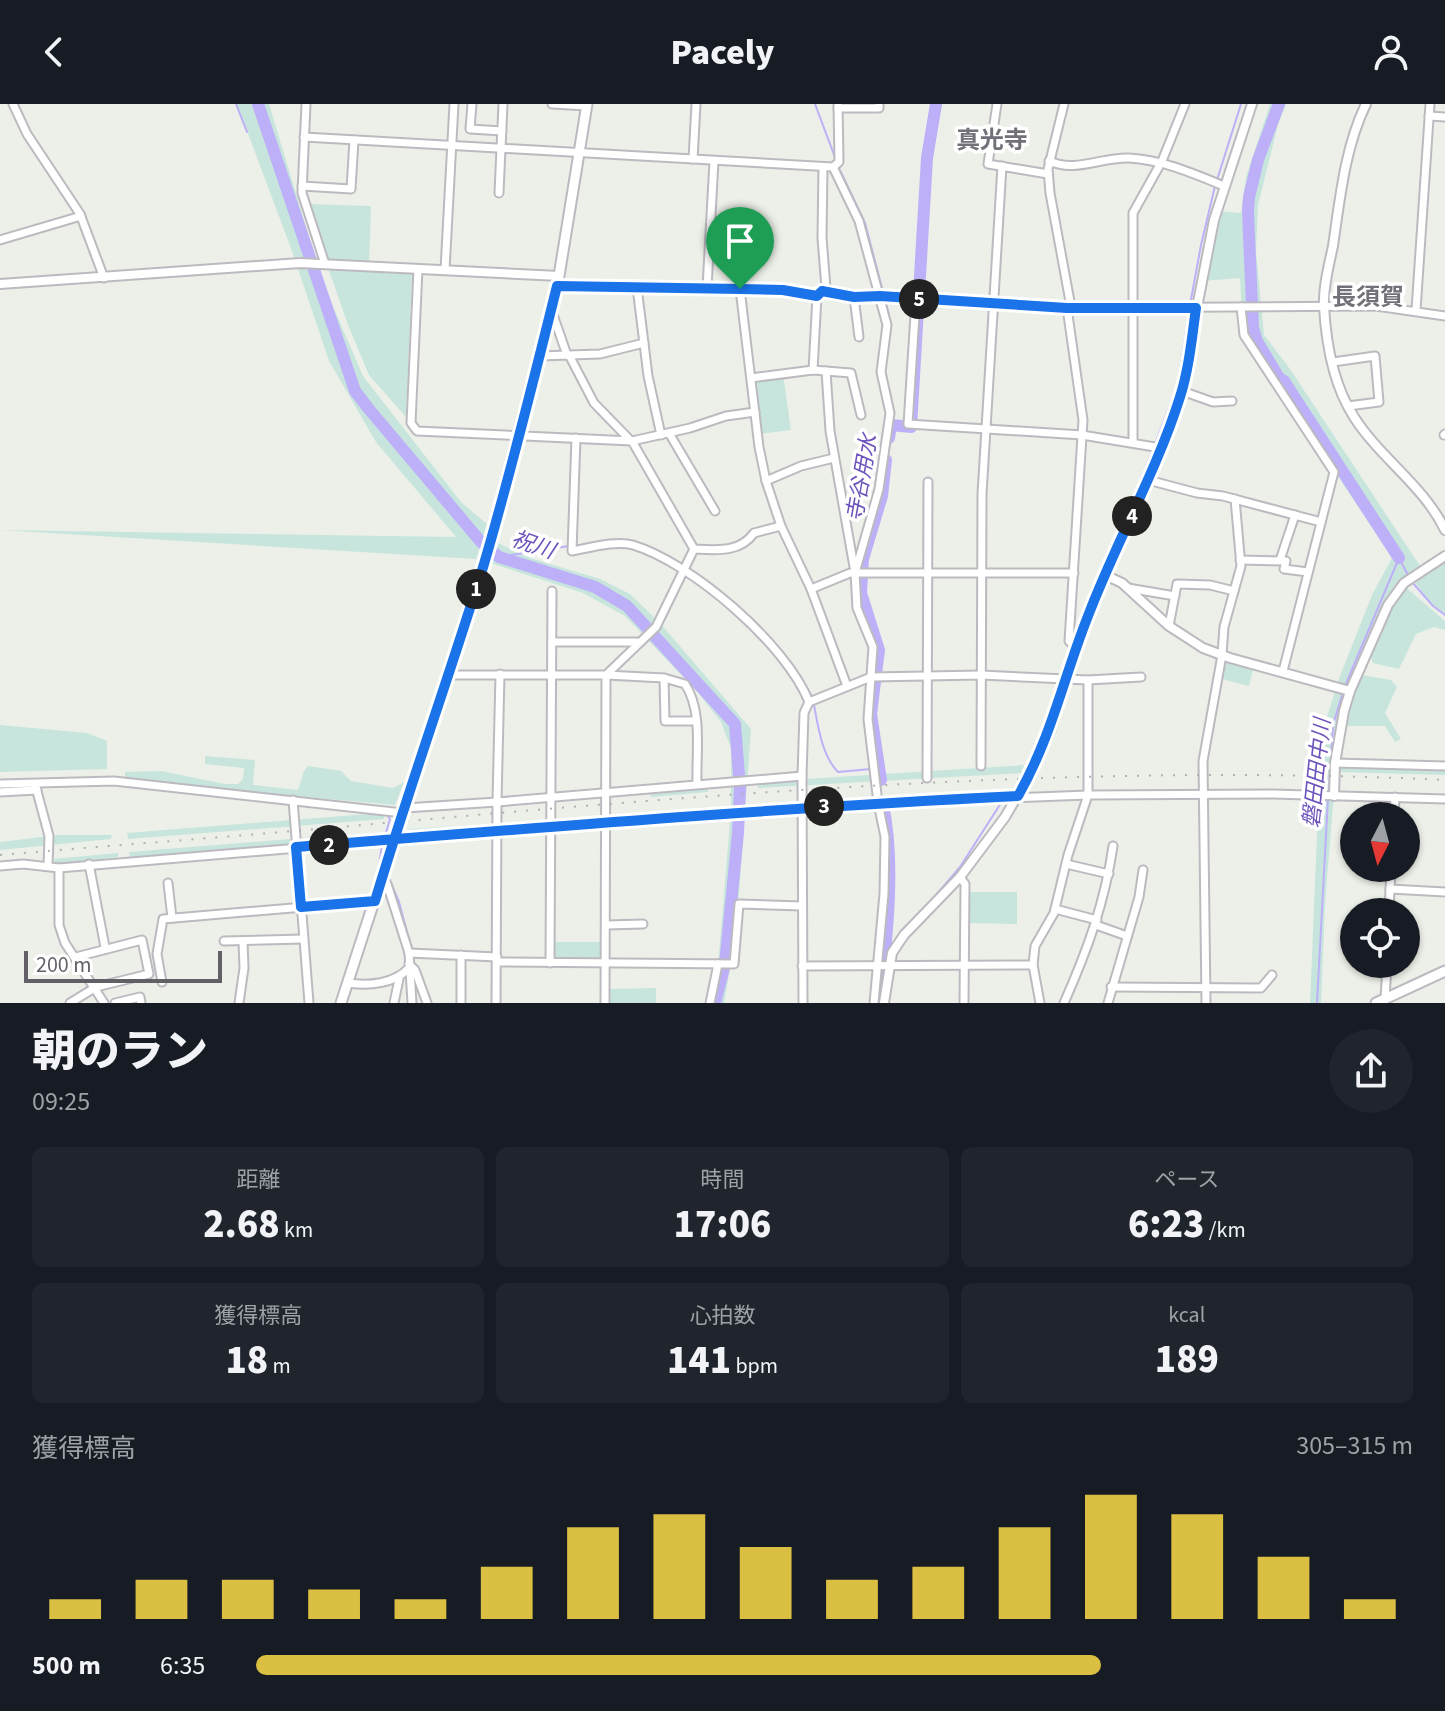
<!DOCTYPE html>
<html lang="ja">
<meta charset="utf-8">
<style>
:root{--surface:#171b24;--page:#20242c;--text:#f1f3f6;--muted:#9ea1a6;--accent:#dbbf43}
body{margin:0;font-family:"Source Sans 3","Noto Sans JP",sans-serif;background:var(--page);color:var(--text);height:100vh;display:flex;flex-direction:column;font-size:30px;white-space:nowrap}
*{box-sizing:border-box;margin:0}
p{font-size:26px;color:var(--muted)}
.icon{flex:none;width:44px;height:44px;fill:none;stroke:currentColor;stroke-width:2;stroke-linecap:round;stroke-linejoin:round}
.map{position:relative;height:899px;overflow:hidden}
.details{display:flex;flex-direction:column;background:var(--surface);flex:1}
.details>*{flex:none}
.needle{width:52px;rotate:186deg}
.fabs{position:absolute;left:1340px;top:698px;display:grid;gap:16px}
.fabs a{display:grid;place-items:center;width:80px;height:80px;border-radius:50%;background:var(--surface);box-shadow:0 2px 6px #0004;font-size:40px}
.scale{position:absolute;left:24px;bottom:20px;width:198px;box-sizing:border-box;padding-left:8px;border:4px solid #625f67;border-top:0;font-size:22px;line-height:28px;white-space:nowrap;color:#625f67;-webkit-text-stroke:6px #fff;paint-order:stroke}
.pin{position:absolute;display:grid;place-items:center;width:68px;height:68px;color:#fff;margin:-82px -34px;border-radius:50% 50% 50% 0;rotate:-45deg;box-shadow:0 0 8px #0007}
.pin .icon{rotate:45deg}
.km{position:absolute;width:40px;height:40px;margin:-20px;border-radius:50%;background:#222;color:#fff;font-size:22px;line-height:40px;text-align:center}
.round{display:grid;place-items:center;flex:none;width:84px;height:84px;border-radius:42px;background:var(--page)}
.head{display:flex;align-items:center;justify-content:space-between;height:136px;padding:0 32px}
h1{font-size:44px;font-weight:800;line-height:60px}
.metrics{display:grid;grid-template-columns:repeat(3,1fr);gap:12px;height:136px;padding:8px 32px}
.metrics div{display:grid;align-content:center;border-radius:12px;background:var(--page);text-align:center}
.metrics b{font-size:40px;font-weight:800}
.metrics small{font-size:22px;font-weight:400}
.metrics p{font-size:22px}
.chart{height:224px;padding:16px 32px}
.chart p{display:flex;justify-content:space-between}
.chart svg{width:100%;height:144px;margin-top:8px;stroke:var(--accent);stroke-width:6}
ul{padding:0 32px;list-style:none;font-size:26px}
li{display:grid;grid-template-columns:128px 96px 1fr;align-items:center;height:60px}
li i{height:20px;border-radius:10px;background:var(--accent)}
header{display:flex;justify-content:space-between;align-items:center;height:104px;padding:0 32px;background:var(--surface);font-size:36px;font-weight:800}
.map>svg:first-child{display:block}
.green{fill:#c7e5dd}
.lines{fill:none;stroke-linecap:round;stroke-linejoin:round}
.stream{stroke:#bdb0f8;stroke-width:2}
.river{stroke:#bdb0f8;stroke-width:12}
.minor-casing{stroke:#bcbac0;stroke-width:11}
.tertiary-casing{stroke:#bcbac0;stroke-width:12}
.secondary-casing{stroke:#bcb9c0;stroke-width:13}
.minor{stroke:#fff;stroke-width:7}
.tertiary{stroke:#fff;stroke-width:8}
.secondary{stroke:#fff;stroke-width:9}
.rail{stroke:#b0b0b1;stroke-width:2;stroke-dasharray:2 10;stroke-linecap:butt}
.route-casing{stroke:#fff;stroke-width:16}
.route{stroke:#1a73e8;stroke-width:10}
.labels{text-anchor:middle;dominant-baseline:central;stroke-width:7;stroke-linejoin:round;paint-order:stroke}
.water-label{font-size:22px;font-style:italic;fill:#6d53bb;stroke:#fff}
.quarter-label{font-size:24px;font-weight:bold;fill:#727079;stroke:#fff}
</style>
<header><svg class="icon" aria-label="back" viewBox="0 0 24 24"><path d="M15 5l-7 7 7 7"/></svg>Pacely<svg class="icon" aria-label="person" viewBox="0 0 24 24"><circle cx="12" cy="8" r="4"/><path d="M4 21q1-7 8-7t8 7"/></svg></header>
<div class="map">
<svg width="1445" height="899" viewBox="0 0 1445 899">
<rect width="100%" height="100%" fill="#ecf0e8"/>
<!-- green -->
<g class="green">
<polygon points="237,0 269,0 323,179 363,272 461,398 487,420 476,455 0,426 456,433 376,338 329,257 292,147"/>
<polygon points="1270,0 1286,0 1278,21 1258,101 1256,148 1264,231 1290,265 1422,465 1445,453 1445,510 1430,499 1412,474 1403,481 1445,517 1445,526 1434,523 1416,530 1399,565 1373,559 1370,550 1350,587 1334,688 1325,800 1321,899 1310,899 1318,707 1327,613 1340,572 1372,491 1392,454 1243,229 1240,174 1202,177 1217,107 1241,109 1246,73"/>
<polygon points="306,100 371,102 369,162 346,162 412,170 406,313 369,271 348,221"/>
<polygon points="783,270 791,326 759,330 751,274"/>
<polygon points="493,437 530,454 600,475 630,490 660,519 751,625 736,831 724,899 710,899 718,861 731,706 731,644 721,618 699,590 625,512 583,489 478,455"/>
<polygon points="1226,559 1253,566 1249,582 1222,575"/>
<polygon points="1362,571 1391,576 1397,583 1385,609 1401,635 1395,638 1385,622 1345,622 1350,599"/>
<polygon points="0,621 87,629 107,637 107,665 0,668"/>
<polygon points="205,652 255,656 253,681 298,686 304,667 308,662 341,667 351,677 393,684 404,678 395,701 241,687 125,673 125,668 161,667 225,680 238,680 243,675 244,664 205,660"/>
<polygon points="1341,659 1445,662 1445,671 1339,668"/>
<polygon points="1024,661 1021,669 758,684 757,678"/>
<polygon points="707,682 708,688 651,693 650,687"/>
<polygon points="710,703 711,710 616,717 615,710"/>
<polygon points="368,710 384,712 384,715 128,735 127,729"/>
<polygon points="492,720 493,726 409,732 409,725"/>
<polygon points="380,729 379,733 302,740 302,734"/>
<polygon points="58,731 112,731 111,735 0,746 0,738"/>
<polygon points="290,735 291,741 130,754 129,748"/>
<polygon points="118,749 118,753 55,760 54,755"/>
<polygon points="965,788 1017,788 1017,820 965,819"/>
<polygon points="551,838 603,838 603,857 552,857"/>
<polygon points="656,884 656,899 605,899 605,885"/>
</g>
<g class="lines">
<!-- stream -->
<g class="stream">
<polyline points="236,0 247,28"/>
<polyline points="815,0 836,56"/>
<polyline points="838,62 865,119 889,211 885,270"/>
<polyline points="1217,76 1241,0"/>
<polyline points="1190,201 1201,141 1215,82"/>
<polyline points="1155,340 1178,280 1189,207"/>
<polyline points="575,442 588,440"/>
<polyline points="499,453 569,442"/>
<polyline points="1399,454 1409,473"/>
<polyline points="688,464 699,473"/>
<polyline points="1412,478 1433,502 1445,511"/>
<polyline points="1072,539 1153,346"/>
<polyline points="793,563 813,594"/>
<polyline points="1345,582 1399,454"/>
<path d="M 814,601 C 818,622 822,652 838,668 L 871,665"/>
<polyline points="37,683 103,681"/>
<polyline points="1329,688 1333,621 1343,588"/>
<polyline points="1008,691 1013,690 1048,620 1070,545"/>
<polyline points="228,693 290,700"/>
<polyline points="296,701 381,710"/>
<polyline points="384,735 390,715 387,711"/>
<polyline points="382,741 379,762 382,765"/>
<polyline points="387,770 399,798 410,839"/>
<polyline points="931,797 960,763 1001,699"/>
<polyline points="909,820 924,805"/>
<polyline points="885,849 897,835"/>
<polyline points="1317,899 1328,694"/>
</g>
<!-- river -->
<g class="river">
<polyline points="258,0 355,287 368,304 481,438 499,453 595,483 627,502 735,620 740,684 738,729 725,860 715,899"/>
<polyline points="1279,0 1258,56 1249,93 1248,108 1253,224 1257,237 1279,274 1284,277 1399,454"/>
<polyline points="889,334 891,321 911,323 927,54 936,0"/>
<polyline points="881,676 871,610 879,546 861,489 863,455 882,392 886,356"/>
<path d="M 880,899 C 886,838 896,761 883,701"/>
</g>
<defs>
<g id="minor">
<polyline points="13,0 27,30 80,110 104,174"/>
<polyline points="306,0 302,89 325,160"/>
<polyline points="472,0 470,25 502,27"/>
<polyline points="552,0 587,2"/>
<polyline points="997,0 988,60 1048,70"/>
<polyline points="1064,0 1048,65 1050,89 1071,203"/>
<polyline points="838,4 879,4 879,0"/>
<polyline points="1429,12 1445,13"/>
<polyline points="304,33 833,63 839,58 838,0"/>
<polyline points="693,55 696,0"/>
<path d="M 1049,57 C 1076,69 1101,53 1129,54 C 1163,56 1192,69 1224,82"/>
<polyline points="833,63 859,117 887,221 881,268 890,309 879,385 855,469 857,504 873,543 868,615 878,699 885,733 884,790 874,899"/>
<polyline points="302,82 351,85 354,36"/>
<polyline points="499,89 503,0"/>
<polyline points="0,136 81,112"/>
<polyline points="418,165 411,319 417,327 632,337 690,324 726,312 755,308"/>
<polyline points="445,166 454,0"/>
<path d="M 557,182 C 643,183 732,178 817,192 L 822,187 L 854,193 L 880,192 L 1067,204 L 1376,202 L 1445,212"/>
<polyline points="637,183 648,272 661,331"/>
<polyline points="707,184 714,57"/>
<polyline points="740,185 759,343 766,377 781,422 811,485 847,582"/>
<polyline points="822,187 826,184 822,134 823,63"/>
<polyline points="854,193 859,233"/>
<polyline points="916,195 908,320 1082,331 1161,344"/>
<polyline points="1241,203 1244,231 1334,368 1283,567"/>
<polyline points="1067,204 1083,316 1069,537 1076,545"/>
<polyline points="551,205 567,251"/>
<polyline points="1416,206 1430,0"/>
<polyline points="569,251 600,250 644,239"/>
<polyline points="540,252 569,251 594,299 629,335"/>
<polyline points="1333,258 1375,252 1379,298 1348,302"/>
<polyline points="813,266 817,192"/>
<polyline points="826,267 830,327 854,463"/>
<polyline points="751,274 813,266 851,269 861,311"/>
<polyline points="1182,287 1213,298 1232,297"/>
<polyline points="669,329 715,407"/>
<polyline points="1444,331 1445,330"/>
<path d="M 576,334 L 572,447 C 589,444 616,436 633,441 C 692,459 786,540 809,598"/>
<path d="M 632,337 L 694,445 C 716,446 740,449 754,429 L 781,422"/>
<polyline points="1133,339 1133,109 1162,57 1185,0"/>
<polyline points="1148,376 1197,389 1223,392 1321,418"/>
<polyline points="766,377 801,362 834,354"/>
<polyline points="1240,456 1286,457 1284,465 1308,468"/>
<polyline points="1280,456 1295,411"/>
<polyline points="1128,484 1175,492"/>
<polyline points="811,485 850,469 1074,469"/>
<polyline points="1169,522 1177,480 1210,481 1234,487"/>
<polyline points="552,538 637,538"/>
<polyline points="500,570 497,698 802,672"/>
<path d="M 449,571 L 606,571 L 664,574 L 685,580 C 703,607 696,648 697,679"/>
<polyline points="664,574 665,617 696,617"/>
<polyline points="1335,659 1445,662"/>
<polyline points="981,662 982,390 1002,62"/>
<polyline points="927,674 928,378"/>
<polyline points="0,680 114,677 403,709"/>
<polyline points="35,680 49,732 48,762"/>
<polyline points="0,688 37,686"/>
<polyline points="293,696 309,899"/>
<polyline points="405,704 497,698 496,899"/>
<polyline points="1394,712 1395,693"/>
<polyline points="89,760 105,843"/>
<polyline points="1066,760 1109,770"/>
<polyline points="0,762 23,760 59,764 730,708 878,699 1088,691 1273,690 1445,695"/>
<polyline points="59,764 59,821 65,839 104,899"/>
<polyline points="382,773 387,780 409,849 412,899"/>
<polyline points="960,773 965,780 964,899"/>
<polyline points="168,779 172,814"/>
<polyline points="1390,785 1445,788"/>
<polyline points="1055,805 1097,816"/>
<polyline points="1389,808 1391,764"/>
<polyline points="606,821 643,820"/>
<polyline points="1096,821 1127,832"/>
<polyline points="224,837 303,835"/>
<polyline points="409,849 497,853"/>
<polyline points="461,851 461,899"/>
<polyline points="497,858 734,860 739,800 802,802"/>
<polyline points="550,859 552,487"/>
<polyline points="409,860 415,866 427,899"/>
<polyline points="802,862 1033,861"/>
<polyline points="162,878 157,850 163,815 375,797"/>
<path d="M 348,879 C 369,882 394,880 409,864"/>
<polyline points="1111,883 1261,884 1272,871"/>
<polyline points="1385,895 1387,860"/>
<polyline points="70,899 96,883 149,870 142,836 76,853"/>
<polyline points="115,899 140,893 141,899"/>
<polyline points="239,899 244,864 243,837"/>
<polyline points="394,899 399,875"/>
<polyline points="605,899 606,571 656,523 694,445"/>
<polyline points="710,899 718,860"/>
<polyline points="803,899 802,672 804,609 809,598 871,573 981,571 1088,576 1141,573"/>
<polyline points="1040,899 1033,861 1035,842 1054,809 1068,751 1088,691 1088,576"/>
<path d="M 1064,899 C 1087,847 1105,798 1113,742"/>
<polyline points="1108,899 1139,793 1143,766"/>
<polyline points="1206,899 1203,657 1222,551 1224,523 1241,462 1235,395"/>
</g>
<g id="tertiary">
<path d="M 1366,0 C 1345,43 1340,94 1333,142 C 1329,161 1323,183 1324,202 C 1326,239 1334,282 1354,313 C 1380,354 1424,382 1445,426"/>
<polyline points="0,180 300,159 559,172"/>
<polyline points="1105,471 1122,479 1169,522 1203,544 1230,554 1350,587"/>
<polyline points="1334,692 1335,659 1344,607 1350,587 1388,501 1404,479 1445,452"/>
<polyline points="884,899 892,849 904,831 960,773 1005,713 1036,660 1051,625 1089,508 1148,376 1179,296 1214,116 1252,0"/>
</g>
<g id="secondary">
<polyline points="341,899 486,453 559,172 587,0"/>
<polyline points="1376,899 1445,867"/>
</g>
</defs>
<!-- minor casing -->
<use href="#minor" class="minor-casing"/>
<!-- tertiary casing -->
<use href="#tertiary" class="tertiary-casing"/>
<!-- secondary casing -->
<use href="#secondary" class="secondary-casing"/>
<!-- minor -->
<use href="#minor" class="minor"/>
<!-- tertiary -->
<use href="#tertiary" class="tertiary"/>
<!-- secondary -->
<use href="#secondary" class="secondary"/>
<!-- rail -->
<path class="rail" d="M 0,751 C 128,740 256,731 384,719 C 737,688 1090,659 1445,676"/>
</g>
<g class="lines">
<defs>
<path id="route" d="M 740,185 L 557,182 C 534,275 511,368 484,460 C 449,573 409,684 375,797 L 301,803 L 296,743 C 536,724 776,704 1018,692 C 1052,632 1063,575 1088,512 C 1116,438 1156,369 1180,293 C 1189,265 1192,233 1196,204 L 1067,204 L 880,192 L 854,193 L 822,187 L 817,192 L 783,186 L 740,185"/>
</defs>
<!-- route casing -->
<use href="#route" class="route-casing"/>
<!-- route -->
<use href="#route" class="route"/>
</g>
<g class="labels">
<!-- water labels -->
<g class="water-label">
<text transform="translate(862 374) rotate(-80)">寺谷用水</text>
<text transform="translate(533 441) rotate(19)">祝川</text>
<text transform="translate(1317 669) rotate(-84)">磐田田中川</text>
</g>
<!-- quarter labels -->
<g class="quarter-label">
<text x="992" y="36">真光寺</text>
<text x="1368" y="193">長須賀</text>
</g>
</g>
</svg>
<div class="fabs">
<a><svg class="needle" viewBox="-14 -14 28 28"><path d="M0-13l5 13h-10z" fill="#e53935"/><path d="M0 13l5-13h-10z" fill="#9ea1a6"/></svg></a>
<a><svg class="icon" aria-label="locate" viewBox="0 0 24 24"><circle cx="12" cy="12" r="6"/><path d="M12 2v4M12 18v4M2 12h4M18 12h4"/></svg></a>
</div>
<div class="scale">200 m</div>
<div class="pin" style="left:740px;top:185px;background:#1e9e55"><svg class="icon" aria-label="arrive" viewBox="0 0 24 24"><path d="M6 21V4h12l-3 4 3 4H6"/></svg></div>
<b class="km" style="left:476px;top:485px">1</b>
<b class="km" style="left:329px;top:741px">2</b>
<b class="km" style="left:824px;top:702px">3</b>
<b class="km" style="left:1132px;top:412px">4</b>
<b class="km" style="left:919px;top:195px">5</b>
</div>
<section class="details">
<div class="head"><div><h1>朝のラン</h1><p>09:25</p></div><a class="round"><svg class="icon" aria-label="share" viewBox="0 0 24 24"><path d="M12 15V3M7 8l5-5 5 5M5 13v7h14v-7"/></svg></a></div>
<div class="metrics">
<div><p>距離</p><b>2.68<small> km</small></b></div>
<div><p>時間</p><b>17:06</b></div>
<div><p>ペース</p><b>6:23<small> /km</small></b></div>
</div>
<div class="metrics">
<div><p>獲得標高</p><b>18<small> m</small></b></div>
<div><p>心拍数</p><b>141<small> bpm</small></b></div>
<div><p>kcal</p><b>189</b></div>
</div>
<div class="chart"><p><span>獲得標高</span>305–315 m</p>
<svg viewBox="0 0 160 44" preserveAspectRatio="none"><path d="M5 44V38M15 44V32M25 44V32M35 44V35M45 44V38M55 44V28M65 44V16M75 44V12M85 44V22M95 44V32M105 44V28M115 44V16M125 44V6M135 44V12M145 44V25M155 44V38"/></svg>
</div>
<ul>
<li><b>500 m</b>6:35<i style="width:73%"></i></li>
</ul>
</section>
